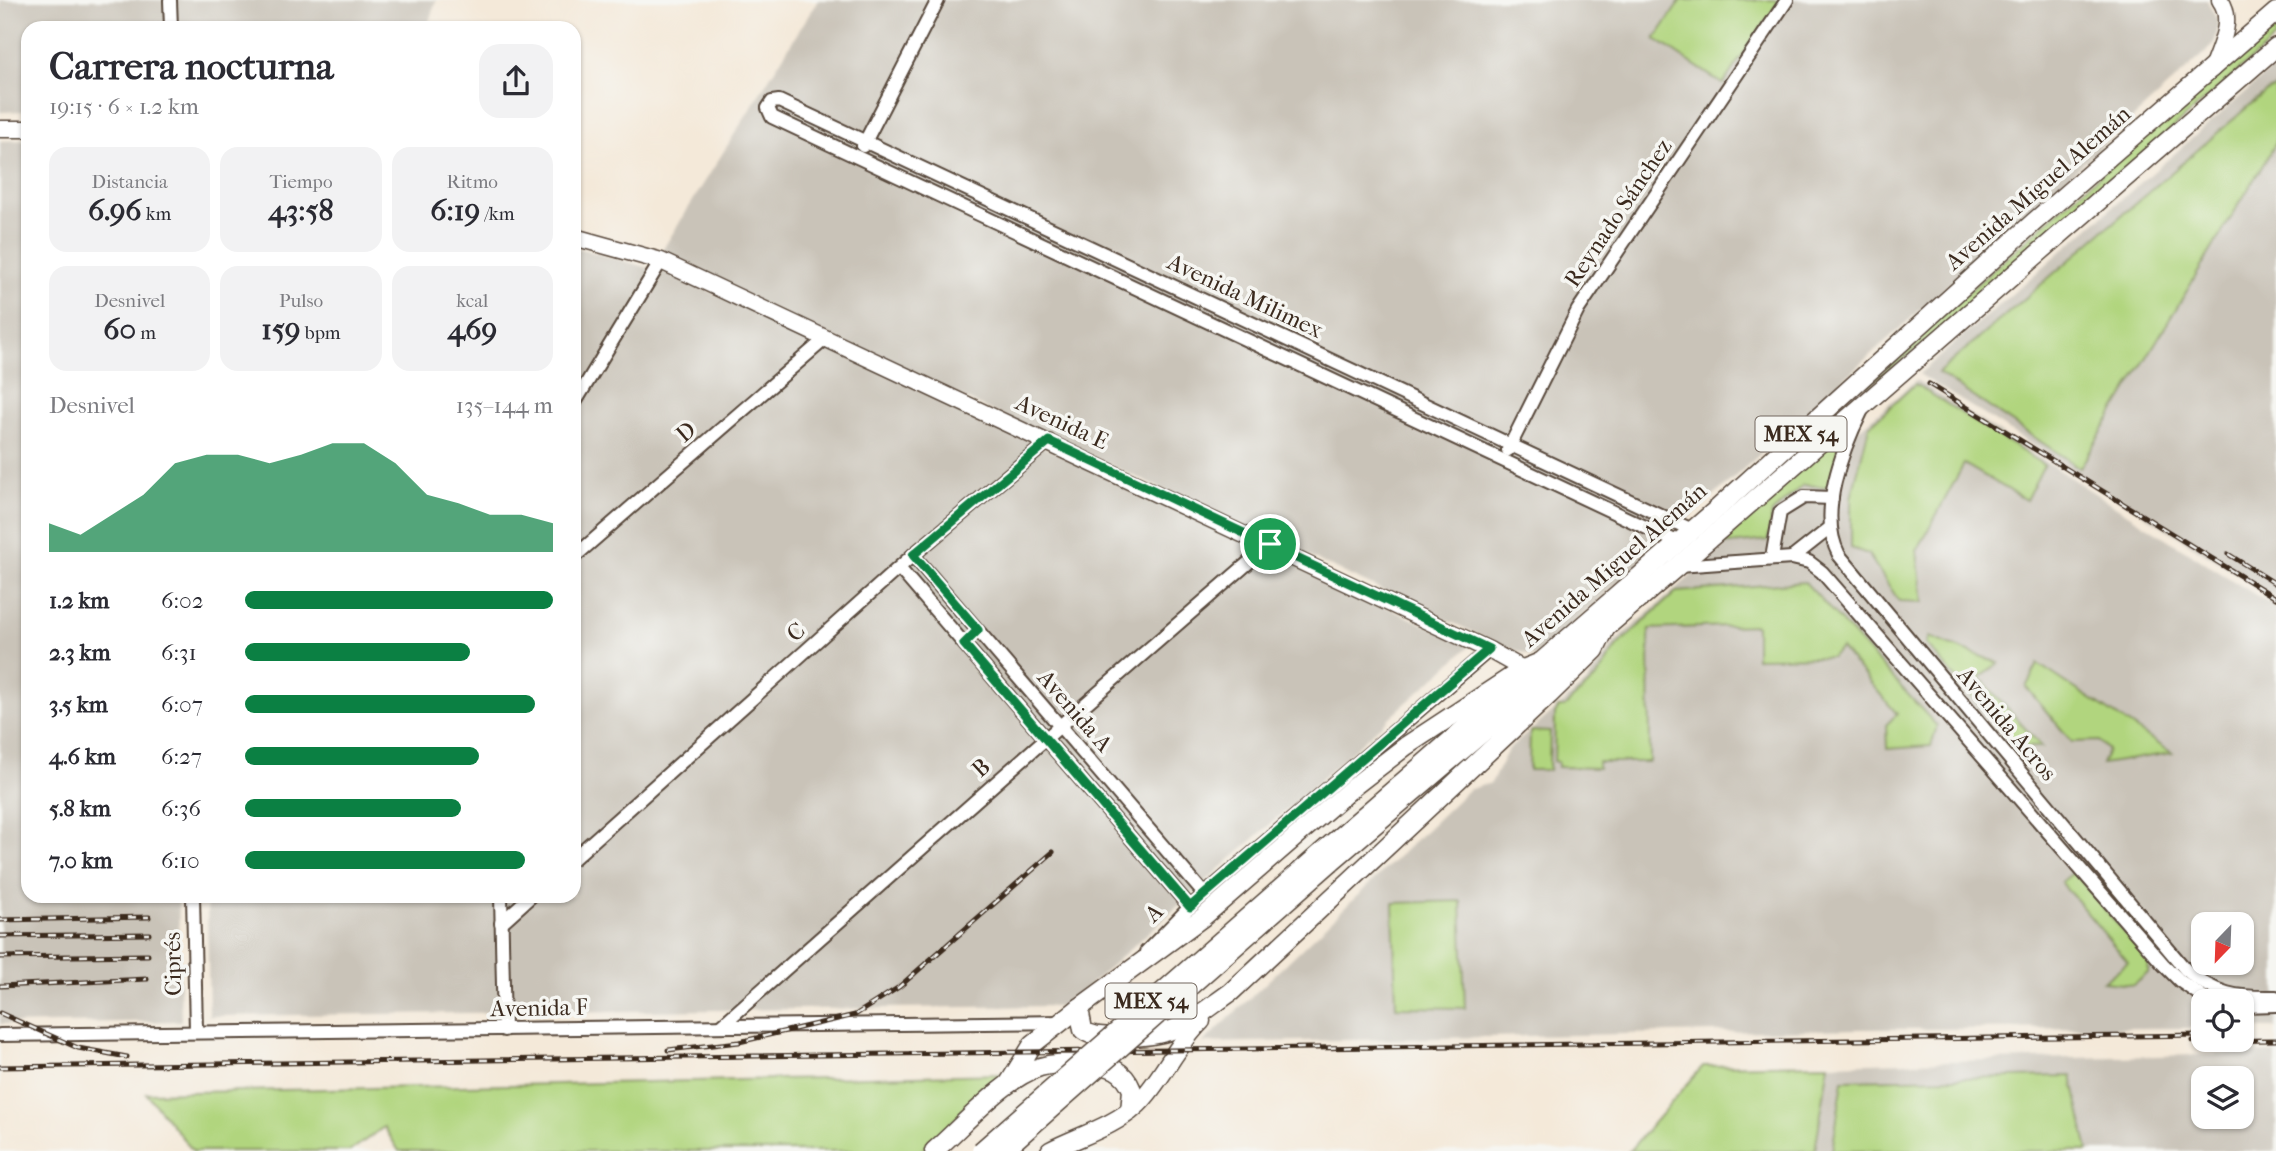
<!DOCTYPE html>
<html lang="es">
<meta charset="utf-8">
<style>
:root{--surface:#fff;--page:#f2f2f3;--text:#2b2b33;--muted:#7c7c81;--accent:#0b8043}
body{margin:0;font-family:"IM FELL French Canon",serif;background:var(--page);color:var(--text);height:100vh;display:flex;flex-direction:column;font-size:26px;white-space:nowrap}
*{box-sizing:border-box;margin:0}
p{font-size:23px;color:var(--muted)}
.icon{flex:none;width:38px;height:38px;fill:none;stroke:currentColor;stroke-width:2;stroke-linecap:round;stroke-linejoin:round}
.map{position:relative;flex:1;overflow:hidden}
.panel{position:absolute;left:21px;top:21px;width:560px;height:882px;display:flex;flex-direction:column;background:var(--surface);border-radius:21px;box-shadow:0 2px 5px #0004}
.panel>*{flex:none}
.needle{width:46px;rotate:203deg}
.controls{position:absolute;left:2191px;top:912px;display:grid;gap:14px}
.controls a{display:grid;place-items:center;width:63px;height:63px;border-radius:14px;background:var(--surface);box-shadow:0 2px 5px #0004;font-size:35px}
.pin{position:absolute;display:grid;place-items:center;width:60px;height:60px;color:#fff;margin:-30px;border:4px solid #fff;border-radius:50%;box-shadow:0 2px 7px #0007}
.round{display:grid;place-items:center;flex:none;width:74px;height:74px;border-radius:21px;background:var(--page)}
.overview{display:flex;align-items:center;justify-content:space-between;height:119px;padding:0 28px}
h1{font-size:38px;font-weight:700;line-height:52px}
.stats{display:grid;grid-template-columns:repeat(3,1fr);gap:10px;height:119px;padding:7px 28px}
.stats div{display:grid;align-content:center;border-radius:18px;background:var(--page);text-align:center}
.stats b{font-size:30px;font-weight:700}
.stats small{font-size:19px;font-weight:400}
.stats p{font-size:19px}
.chart{height:196px;padding:14px 28px}
.chart p{display:flex;justify-content:space-between}
.chart svg{width:100%;height:126px;margin-top:7px;fill:var(--accent);opacity:.7}
ul{padding:0 28px;list-style:none;font-size:23px}
li{display:grid;grid-template-columns:112px 84px 1fr;align-items:center;height:52px}
li i{height:18px;border-radius:9px;background:var(--accent)}
.map>svg:first-child{display:block}
.industrial{fill:#c9c3b8;fill-rule:evenodd}
.green{fill:#b1d57e;stroke:#76804e;stroke-width:2}
.lines{fill:none;stroke-linecap:round;stroke-linejoin:round}
.minor-casing{stroke:#57473a;stroke-width:16}
.major-casing{stroke:#57473a;stroke-width:19}
.highway-casing{stroke:#57473a;stroke-width:21}
.minor{stroke:#fff;stroke-width:12}
.major{stroke:#fff;stroke-width:16}
.highway{stroke:#fff;stroke-width:18}
.rail-casing{stroke:#3b2a1e;stroke-width:5}
.rail{stroke:#f6f6f2;stroke-width:2.5;stroke-dasharray:8;stroke-linecap:butt}
.highway-bridge-casing{stroke:#57473a;stroke-width:21;stroke-linecap:butt}
.highway-bridge{stroke:#fff;stroke-width:18}
.route-casing{stroke:#fff;stroke-width:14}
.route{stroke:#0b8043;stroke-width:9}
.labels{text-anchor:middle;dominant-baseline:central;stroke-width:7;stroke-linejoin:round;paint-order:stroke}
.shield{fill:#f6f6f2;stroke:#73675e;stroke-width:2}
.shield-label{font-size:21px;font-weight:bold;fill:#3b2a1e}
.street-label{font-size:23px;fill:#3b2a1e;stroke:#f6f6f2}
</style>
<div class="map">
<svg width="2276" height="1151" viewBox="0 0 2276 1151">
<rect width="100%" height="100%" fill="#f6f6f2"/>
<filter id="ink" filterUnits="userSpaceOnUse"><feTurbulence type="fractalNoise" baseFrequency=".0143" numOctaves="2"/><feDisplacementMap in="SourceGraphic" scale="14" xChannelSelector="R" yChannelSelector="G"/><feConvolveMatrix kernelMatrix="1 2 1 2 8 2 1 2 1" color-interpolation-filters="sRGB"/></filter>
<filter id="wash" filterUnits="userSpaceOnUse"><feTurbulence type="fractalNoise" baseFrequency=".00686" numOctaves="4" result="noise"/><feDisplacementMap in="SourceGraphic" scale="28" xChannelSelector="R" yChannelSelector="G"/><feGaussianBlur stdDeviation="1.57" result="paint"/><feColorMatrix in="noise" values="0 0 0 0 0 0 0 0 0 0 0 0 0 0 0 0 0 1.4 0 .05"/><feComposite in="paint" operator="in"/></filter>
<g filter="url(#wash)">
<rect width="100%" height="100%" fill="#f4e9d9"/>
<!-- industrial -->
<g class="industrial">
<polygon points="0,0 436,0 427,28 28,28 28,111 0,112"/>
<polygon points="818,0 2207,0 2219,24 2214,45 1535,657 1499,644 658,257"/>
<polygon points="2276,66 2276,598 1919,374"/>
<polygon points="28,140 28,896 178,896 181,1021 0,1024 0,141"/>
<polygon points="574,247 674,275 1470,646 1066,1006 209,1016 207,896 574,896"/>
<path d="M 1916,380 L 2276,608 L 2276,1028 L 2242,1028 L 2242,1001 L 2203,1001 L 2203,1028 L 1860,1029 L 1203,1043 L 1468,790 L 1491,783 L 1508,750 L 1586,683 L 1615,642 ZM 2203,924 L 2242,924 L 2242,962 L 2203,962 Z"/>
<path d="M 2276,1053 L 2276,1151 L 1816,1151 L 1829,1064 ZM 2203,1078 L 2242,1078 L 2242,1116 L 2203,1116 Z"/>
</g>
<!-- green -->
<g class="green">
<polygon points="1681,0 1780,0 1723,84 1655,39"/>
<polygon points="2276,18 2276,38 1944,328 1867,387 1950,308"/>
<polygon points="2276,87 2276,143 2080,468 1938,373 2265,92"/>
<polygon points="1915,384 2044,465 2026,500 1964,464 1917,551 1923,602 1899,601 1868,554 1851,548 1851,498 1869,426"/>
<polygon points="1849,425 1830,487 1803,485 1772,513 1768,540 1712,546"/>
<polygon points="1805,582 1937,726 1931,746 1887,749 1886,725 1897,714 1841,648 1831,657 1756,658 1756,625 1649,629 1650,762 1598,762 1598,768 1558,767 1558,762 1554,761 1555,714 1559,707 1564,707 1597,677 1617,646 1676,592"/>
<polygon points="1929,637 1999,663 1980,678 2042,747 2016,747 1926,644"/>
<polygon points="2038,664 2172,753 2102,764 2108,750 2099,741 2072,742 2026,687"/>
<polygon points="1530,731 1550,732 1549,770 1529,770"/>
<polygon points="2074,872 2149,962 2148,973 2133,985 2103,982 2128,962 2061,882"/>
<polygon points="1461,901 1465,1008 1396,1007 1393,903"/>
<polygon points="1829,1064 1815,1151 1629,1151 1703,1066"/>
<polygon points="1003,1074 921,1151 399,1151 384,1127 350,1151 193,1151 146,1093"/>
<polygon points="2072,1076 2088,1151 1832,1151 1843,1080"/>
</g>
</g>
<g filter="url(#ink)">
<g class="lines">
<defs>
<g id="minor">
<polyline points="170,0 171,28"/>
<polyline points="863,146 938,0"/>
<polyline points="574,404 661,261"/>
<path d="M 1862,410 C 1842,450 1817,514 1839,555 L 2185,969 C 2214,995 2238,998 2276,997"/>
<polyline points="1508,450 1578,310 1787,0"/>
<polyline points="1677,542 772,117 768,108 772,102 779,101 1692,530"/>
<polyline points="913,555 1205,895"/>
<polyline points="574,557 825,339"/>
<polyline points="1772,558 1780,512 1804,497 1832,498"/>
<polyline points="1792,558 1830,528"/>
<polyline points="1678,566 1792,558 1809,562 1822,572 2163,964 2180,981 2209,1001"/>
<polyline points="899,568 1190,907"/>
<polyline points="574,858 913,555 1049,441"/>
<polyline points="193,896 196,1030"/>
<polyline points="501,896 504,1030"/>
<polyline points="501,923 531,896"/>
<polyline points="1146,952 1190,907 1489,650"/>
<polyline points="2242,1006 2276,1005"/>
<polyline points="721,1026 1060,726 1270,544"/>
<polyline points="0,1035 1064,1022"/>
</g>
<g id="major">
<path d="M 2212,69 C 2219,48 2235,20 2220,0"/>
<polyline points="0,129 28,129"/>
<polyline points="574,237 661,261 1489,650 1523,669"/>
</g>
<g id="highway">
<path d="M 1543,661 L 1523,669 L 1406,746 L 1353,787 L 1203,917 L 1079,1008 L 1083,1030 C 1094,1038 1106,1036 1119,1037 C 1176,1038 1187,1023 1231,992 L 1549,695 L 1595,650 L 1606,627"/>
<polyline points="1322,852 1717,509 2034,222 2276,12"/>
<polyline points="1331,862 1678,566 2276,47"/>
<polyline points="1009,1083 1033,1044 1079,1008"/>
<path d="M 934,1151 C 963,1126 1004,1078 1040,1067 C 1056,1062 1073,1064 1089,1064 C 1110,1065 1124,1070 1132,1090 L 1130,1111"/>
<path d="M 1050,1151 C 1079,1136 1114,1127 1138,1104 C 1162,1080 1176,1045 1201,1021"/>
</g>
</defs>
<!-- minor casing -->
<use href="#minor" class="minor-casing"/>
<!-- major casing -->
<use href="#major" class="major-casing"/>
<!-- highway casing -->
<use href="#highway" class="highway-casing"/>
<!-- minor -->
<use href="#minor" class="minor"/>
<!-- major -->
<use href="#major" class="major"/>
<!-- highway -->
<use href="#highway" class="highway"/>
<defs>
<g id="rail">
<polyline points="1929,384 2276,598"/>
<polyline points="2228,554 2276,584"/>
<polyline points="0,920 149,917"/>
<polyline points="0,936 149,934"/>
<polyline points="0,957 148,955"/>
<polyline points="0,986 147,979"/>
<polyline points="0,1013 78,1048 127,1057"/>
<polyline points="2193,1041 2276,1040"/>
<polyline points="668,1050 739,1042 855,1015 899,987 1053,852"/>
<polyline points="0,1067 2203,1035"/>
</g>
</defs>
<!-- rail casing -->
<use href="#rail" class="rail-casing"/>
<!-- rail -->
<use href="#rail" class="rail"/>
<defs>
<g id="highway-bridge">
<polyline points="981,1151 1322,852"/>
<polyline points="1003,1151 1331,862"/>
</g>
</defs>
<!-- highway-bridge casing -->
<use href="#highway-bridge" class="highway-bridge-casing"/>
<!-- highway-bridge -->
<use href="#highway-bridge" class="highway-bridge"/>
</g>
</g>
<g class="lines" filter="url(#ink)">
<defs>
<polygon id="route" points="1049,441 1489,649 1190,907 964,644 978,630 913,555"/>
</defs>
<!-- route casing -->
<use href="#route" class="route-casing"/>
<!-- route -->
<use href="#route" class="route"/>
</g>
<g class="labels">
<!-- shield labels -->
<g class="shield">
<rect x="1755.5" y="416.5" width="91" height="35" rx="5"/>
<rect x="1105.5" y="983.5" width="91" height="35" rx="5"/>
</g>
<g class="shield-label">
<text x="1801" y="434">MEX 54</text>
<text x="1151" y="1001">MEX 54</text>
</g>
<!-- street labels -->
<g class="street-label">
<text transform="translate(2038 188) rotate(-41)">Avenida Miguel Alemán</text>
<text transform="translate(1618 213) rotate(-56)">Reynado Sánchez</text>
<text transform="translate(1245 296) rotate(25)">Avenida Milimex</text>
<text transform="translate(1062 422) rotate(25)">Avenida E</text>
<text transform="translate(686 432) rotate(-41)">D</text>
<text transform="translate(1614 565) rotate(-41)">Avenida Miguel Alemán</text>
<text transform="translate(796 632) rotate(-42)">C</text>
<text transform="translate(1075 711) rotate(49)">Avenida A</text>
<text transform="translate(2007 724) rotate(50)">Avenida Acros</text>
<text transform="translate(981 768) rotate(-42)">B</text>
<text transform="translate(1154 913) rotate(-44)">A</text>
<text transform="translate(173 964) rotate(-91)">Ciprés</text>
<text transform="translate(539 1008) rotate(-1)">Avenida F</text>
</g>
</g>
</svg>
<div class="controls">
<a><svg class="needle" viewBox="-14 -14 28 28"><path d="M0-13l5 13h-10z" fill="#e53935"/><path d="M0 13l5-13h-10z" fill="#7c7c81"/></svg></a>
<a><svg class="icon" aria-label="locate" viewBox="0 0 24 24"><circle cx="12" cy="12" r="6"/><path d="M12 2v4M12 18v4M2 12h4M18 12h4"/></svg></a>
<a><svg class="icon" aria-label="layers" viewBox="0 0 24 24"><path d="M12 4l9 5-9 5-9-5zM3 14l9 5 9-5"/></svg></a>
</div>
<div class="pin" style="left:1270px;top:544px;background:#1e9e55"><svg class="icon" aria-label="arrive" viewBox="0 0 24 24"><path d="M6 21V4h12l-3 4 3 4H6"/></svg></div>
<section class="panel">
<div class="overview"><div><h1>Carrera nocturna</h1><p>19:15 · 6 × 1.2 km</p></div><a class="round"><svg class="icon" aria-label="share" viewBox="0 0 24 24"><path d="M12 15V3M7 8l5-5 5 5M5 13v7h14v-7"/></svg></a></div>
<div class="stats">
<div><p>Distancia</p><b>6.96<small> km</small></b></div>
<div><p>Tiempo</p><b>43:58</b></div>
<div><p>Ritmo</p><b>6:19<small> /km</small></b></div>
</div>
<div class="stats">
<div><p>Desnivel</p><b>60<small> m</small></b></div>
<div><p>Pulso</p><b>159<small> bpm</small></b></div>
<div><p>kcal</p><b>469</b></div>
</div>
<div class="chart"><p><span>Desnivel</span>135–144 m</p>
<svg viewBox="0 0 160 44" preserveAspectRatio="none"><path d="M0 44V34L10 38L20 31L30 24L40 13L50 10L60 10L70 13L80 10L90 6L100 6L110 13L120 24L130 27L140 31L150 31L160 34V44z"/></svg>
</div>
<ul>
<li><b>1.2 km</b>6:02<i style="width:100%"></i></li>
<li><b>2.3 km</b>6:31<i style="width:73%"></i></li>
<li><b>3.5 km</b>6:07<i style="width:94%"></i></li>
<li><b>4.6 km</b>6:27<i style="width:76%"></i></li>
<li><b>5.8 km</b>6:36<i style="width:70%"></i></li>
<li><b>7.0 km</b>6:10<i style="width:91%"></i></li>
</ul>
</section>
</div>
